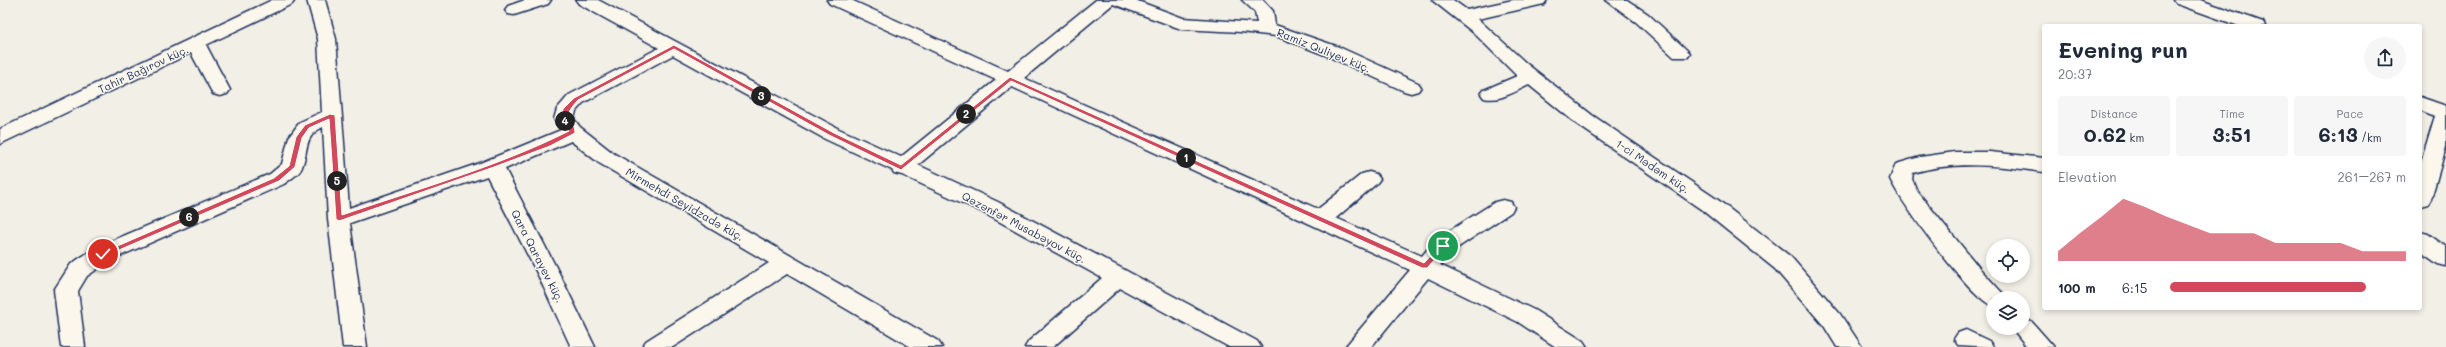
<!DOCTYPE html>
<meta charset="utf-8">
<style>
:root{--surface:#fff;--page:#f6f6f7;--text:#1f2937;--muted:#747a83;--accent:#d1495b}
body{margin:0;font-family:Mali,sans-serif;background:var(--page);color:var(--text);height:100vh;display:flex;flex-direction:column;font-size:15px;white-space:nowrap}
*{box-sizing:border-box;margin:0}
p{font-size:13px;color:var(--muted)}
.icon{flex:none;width:22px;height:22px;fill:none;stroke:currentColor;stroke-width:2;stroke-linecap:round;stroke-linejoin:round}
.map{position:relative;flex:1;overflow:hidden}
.details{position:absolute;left:2042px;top:24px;width:380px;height:286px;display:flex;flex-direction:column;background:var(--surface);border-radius:4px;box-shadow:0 2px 6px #0003}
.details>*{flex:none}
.tools{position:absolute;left:1986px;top:239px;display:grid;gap:8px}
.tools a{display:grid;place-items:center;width:44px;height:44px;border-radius:50%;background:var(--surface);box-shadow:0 2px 6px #0003;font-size:20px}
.pin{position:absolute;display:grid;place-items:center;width:34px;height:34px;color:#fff;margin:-17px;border:2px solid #fff;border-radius:50%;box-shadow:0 1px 4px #0007}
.km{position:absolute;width:20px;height:20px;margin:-10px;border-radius:50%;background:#222;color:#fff;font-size:11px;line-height:20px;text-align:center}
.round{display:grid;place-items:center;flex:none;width:42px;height:42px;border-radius:21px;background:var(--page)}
.headline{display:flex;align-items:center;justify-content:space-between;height:68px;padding:0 16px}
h1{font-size:22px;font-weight:800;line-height:30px}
.figures{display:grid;grid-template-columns:repeat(3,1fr);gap:6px;height:68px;padding:4px 16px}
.figures div{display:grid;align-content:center;border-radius:4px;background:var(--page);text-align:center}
.figures b{font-size:20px;font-weight:800}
.figures small{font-size:11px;font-weight:400}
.figures p{font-size:11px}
.chart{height:112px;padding:8px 16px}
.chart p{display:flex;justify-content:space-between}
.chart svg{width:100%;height:72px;margin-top:4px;fill:var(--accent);opacity:.7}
ul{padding:0 16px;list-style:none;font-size:13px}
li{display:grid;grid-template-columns:64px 48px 1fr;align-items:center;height:30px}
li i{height:10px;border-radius:5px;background:var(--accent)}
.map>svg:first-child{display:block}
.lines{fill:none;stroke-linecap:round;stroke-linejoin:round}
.minor-casing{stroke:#1b2f5e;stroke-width:3}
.minor{fill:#fbf7ec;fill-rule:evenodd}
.route{fill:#d1495b;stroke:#fff}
.labels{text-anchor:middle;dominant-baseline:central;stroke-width:3;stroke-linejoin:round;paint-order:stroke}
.street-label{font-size:11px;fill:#1b2f5e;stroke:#fbf7ec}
</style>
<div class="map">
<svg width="2446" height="347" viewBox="0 0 2446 347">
<rect width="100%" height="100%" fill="#f2efe6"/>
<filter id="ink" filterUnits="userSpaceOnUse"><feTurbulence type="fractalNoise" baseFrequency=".025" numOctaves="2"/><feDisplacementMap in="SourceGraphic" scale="8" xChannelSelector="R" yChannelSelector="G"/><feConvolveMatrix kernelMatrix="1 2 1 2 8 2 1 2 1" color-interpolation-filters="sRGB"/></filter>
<g filter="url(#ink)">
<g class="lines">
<defs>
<g id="minor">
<polygon points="272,0 295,0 292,4 206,45 230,90 227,94 220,96 213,94 191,53 0,144 0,129"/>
<path d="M 307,0 L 325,0 L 336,39 L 349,208 L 480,163 L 561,130 L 554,119 L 557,109 L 569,95 L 659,48 L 579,4 L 576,0 L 598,0 L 839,129 L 901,157 L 996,80 L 830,4 L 827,0 L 851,0 L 1008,71 L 1096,0 L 1135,0 L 1183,18 L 1257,23 L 1255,12 L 1242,0 L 1263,0 L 1273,11 L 1275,25 L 1339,47 L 1418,83 L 1421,87 L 1418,91 L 1411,93 L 1404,91 L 1325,55 L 1276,36 L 1241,32 L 1181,29 L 1113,4 L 1024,78 L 1318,209 L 1362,174 L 1369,172 L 1376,174 L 1380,179 L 1376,184 L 1336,218 L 1422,256 L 1435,240 L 1495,202 L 1503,200 L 1511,202 L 1514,207 L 1511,212 L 1451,252 L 1440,265 L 1534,310 L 1583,341 L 1587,347 L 1556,347 L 1518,322 L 1428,278 L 1371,347 L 1345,347 L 1410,270 L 1012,87 L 918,165 L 998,202 L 1257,341 L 1261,347 L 1229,347 L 1120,288 L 1053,347 L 1025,347 L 1029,341 L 1102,278 L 982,212 L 902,175 L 894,173 L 892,170 L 825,139 L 673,55 L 583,103 L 576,111 L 574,119 L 580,127 L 613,153 L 938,341 L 942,347 L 911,347 L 787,274 L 673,347 L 642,347 L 646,341 L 769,263 L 599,163 L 571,141 L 505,169 L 560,275 L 595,347 L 571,347 L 538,275 L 487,176 L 350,223 L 367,347 L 343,347 L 328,219 L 323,127 C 303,137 309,149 302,167 C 300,174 290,179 284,184 L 111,260 L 87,276 L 78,291 L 85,347 L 61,347 L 54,290 L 71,264 L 95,248 L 270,174 L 282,164 L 289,137 L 300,122 L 322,112 L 318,39 Z"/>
<polygon points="525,0 551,0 548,4 514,15 508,14 505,10 508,6"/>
<path d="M 1432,0 L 1453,0 L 1467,10 L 1513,0 L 1547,0 L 1544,4 L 1478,19 L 1527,64 L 1592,115 L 1718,200 L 1791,257 L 1840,314 L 1862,347 L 1837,347 L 1824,326 L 1775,269 L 1702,210 L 1578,125 L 1529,85 C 1516,91 1499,102 1484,98 L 1481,94 L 1484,90 L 1517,76 L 1474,33 Z"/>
<polygon points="1606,0 1627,0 1648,14 1690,53 1688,57 1674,57 1636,22"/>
<polygon points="2174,0 2200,0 2263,22 2265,26 2239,26 2177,4"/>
<polygon points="2420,97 2446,106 2446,147 2431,199 2428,204 2420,206 2420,165 2435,116 2420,110"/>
<path d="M 1955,152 L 1990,152 L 2044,158 L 2044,172 C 2000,166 1956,160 1913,173 L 1912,179 L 1917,191 L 1981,270 L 2007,298 L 1993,298 L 1993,306 C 1971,299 1901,203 1890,179 L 1896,164 L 1920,157 Z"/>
<polygon points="2420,232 2428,234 2446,247 2446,266 2438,264 2420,251"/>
<polygon points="2023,318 2031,321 2054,347 2027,347 2012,328 2023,328"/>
<polygon points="1966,330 1989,341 1993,347 1958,345 1954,339 1958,333"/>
</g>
</defs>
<!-- minor casing -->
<use href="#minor" class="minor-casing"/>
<!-- minor -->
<use href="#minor" class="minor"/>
</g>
</g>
<!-- route -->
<path class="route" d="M 674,45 L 834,133 L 901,165 L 1010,77 L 1424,263 L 1441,245 L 1447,246 L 1427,268 L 1422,268 L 1011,81 L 901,170 L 829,135 L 674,49 L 578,100 C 558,122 575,117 575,133 L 550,146 L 494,167 L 339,221 L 336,219 L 329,119 L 309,128 L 302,138 L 295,167 L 279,181 L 105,256 L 99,254 L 274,178 L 289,166 L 296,137 L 305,125 L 330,114 L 335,115 L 342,215 C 418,189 497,167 569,131 L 561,119 L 563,109 L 574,98 Z"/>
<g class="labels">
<!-- street labels -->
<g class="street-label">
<text transform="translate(1324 50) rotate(22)">Ramiz Quliyev küç.</text>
<text transform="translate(143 69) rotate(-25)">Tahir Bağırov küç.</text>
<text transform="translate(1653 166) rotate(34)">1-ci Mədəm küç.</text>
<text transform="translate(685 204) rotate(30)">Mirmehdi Seyidzadə küç.</text>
<text transform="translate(1024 227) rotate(28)">Qəzənfər Musabəyov küç.</text>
<text transform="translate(538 256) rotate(63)">Qara Qarayev küç.</text>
</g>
</g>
</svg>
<div class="tools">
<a><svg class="icon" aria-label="locate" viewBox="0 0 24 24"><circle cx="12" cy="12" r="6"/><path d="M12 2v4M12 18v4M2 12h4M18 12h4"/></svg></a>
<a><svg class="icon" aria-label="layers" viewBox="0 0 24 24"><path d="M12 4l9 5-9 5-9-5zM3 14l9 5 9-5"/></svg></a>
</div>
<div class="pin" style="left:1443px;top:246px;background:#1e9e55"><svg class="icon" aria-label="arrive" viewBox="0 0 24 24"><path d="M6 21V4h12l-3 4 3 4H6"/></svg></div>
<div class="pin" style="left:103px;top:254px;background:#d93025"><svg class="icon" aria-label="check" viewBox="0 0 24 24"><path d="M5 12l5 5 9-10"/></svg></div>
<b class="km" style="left:1186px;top:158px">1</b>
<b class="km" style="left:966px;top:114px">2</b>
<b class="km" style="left:761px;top:96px">3</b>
<b class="km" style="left:565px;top:121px">4</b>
<b class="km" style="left:337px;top:181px">5</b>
<b class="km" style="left:189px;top:217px">6</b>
<section class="details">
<div class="headline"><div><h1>Evening run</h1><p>20:37</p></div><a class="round"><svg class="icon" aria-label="share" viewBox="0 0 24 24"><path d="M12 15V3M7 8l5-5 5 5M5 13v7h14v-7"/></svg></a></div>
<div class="figures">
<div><p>Distance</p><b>0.62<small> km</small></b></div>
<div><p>Time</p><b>3:51</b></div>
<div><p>Pace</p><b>6:13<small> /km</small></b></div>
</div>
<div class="chart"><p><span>Elevation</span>261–267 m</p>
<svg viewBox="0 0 160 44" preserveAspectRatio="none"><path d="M0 44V38L10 27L20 17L30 6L40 11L50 17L60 22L70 27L80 27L90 27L100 33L110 33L120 33L130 33L140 38L150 38L160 38V44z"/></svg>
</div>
<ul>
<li><b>100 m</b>6:15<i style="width:83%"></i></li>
</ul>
</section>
</div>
